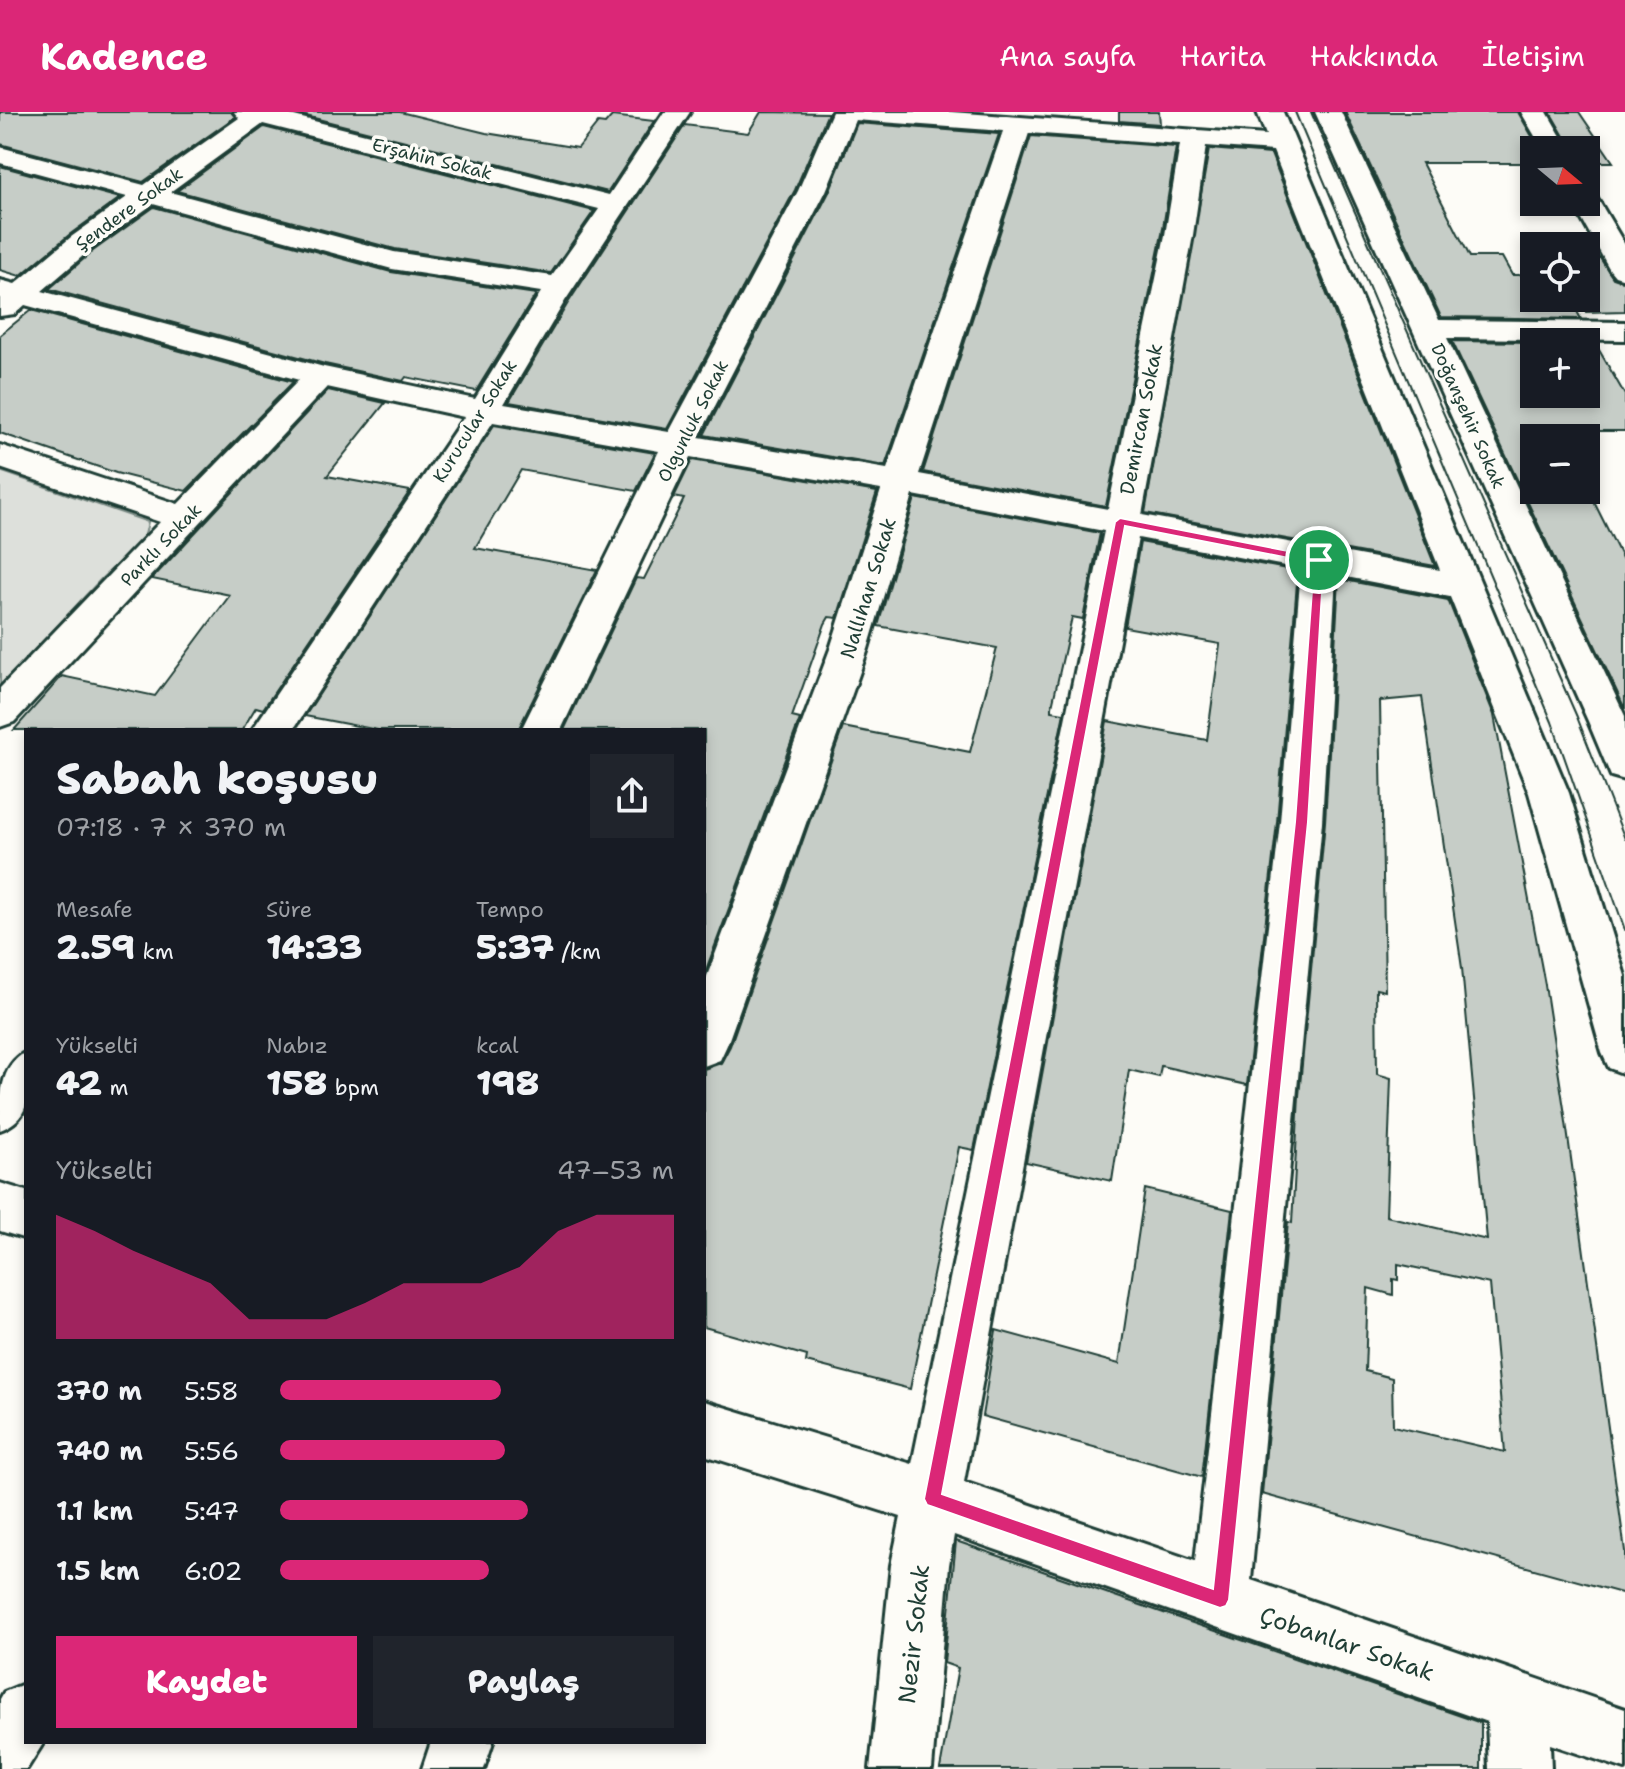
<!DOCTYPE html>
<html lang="tr">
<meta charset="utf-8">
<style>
:root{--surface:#171b24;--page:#20242c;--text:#f1f3f6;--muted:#9ea1a6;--accent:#db2777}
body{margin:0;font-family:"Shantell Sans",sans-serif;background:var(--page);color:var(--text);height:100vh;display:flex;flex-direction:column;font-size:30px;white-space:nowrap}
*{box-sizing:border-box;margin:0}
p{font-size:26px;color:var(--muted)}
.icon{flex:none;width:44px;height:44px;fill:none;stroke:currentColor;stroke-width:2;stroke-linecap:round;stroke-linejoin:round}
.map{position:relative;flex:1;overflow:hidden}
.side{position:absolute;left:24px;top:616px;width:682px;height:1016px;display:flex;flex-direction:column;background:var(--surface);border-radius:0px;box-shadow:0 4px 12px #0003}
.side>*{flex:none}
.needle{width:52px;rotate:109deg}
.buttons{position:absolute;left:1520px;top:24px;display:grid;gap:16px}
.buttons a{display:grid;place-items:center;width:80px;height:80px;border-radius:0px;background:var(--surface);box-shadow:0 4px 12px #0003;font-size:40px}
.pin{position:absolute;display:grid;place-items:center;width:68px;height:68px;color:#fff;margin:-34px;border:4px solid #fff;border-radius:50%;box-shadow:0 2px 8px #0007}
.round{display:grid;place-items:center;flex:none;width:84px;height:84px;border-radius:0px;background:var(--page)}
.headline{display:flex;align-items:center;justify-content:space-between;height:136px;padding:0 32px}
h1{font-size:44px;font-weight:800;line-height:60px}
.stats{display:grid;grid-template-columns:repeat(3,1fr);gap:12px;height:136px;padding:8px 32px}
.stats div{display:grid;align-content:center}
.stats b{font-size:34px;font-weight:800}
.stats small{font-size:22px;font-weight:400}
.stats p{font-size:22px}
.chart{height:224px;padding:16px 32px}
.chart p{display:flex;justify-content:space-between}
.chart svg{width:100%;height:144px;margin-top:8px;fill:var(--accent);opacity:.7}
.primary-button{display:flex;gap:16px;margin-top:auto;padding:16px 32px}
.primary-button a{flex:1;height:92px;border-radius:0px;background:var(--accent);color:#fff;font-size:32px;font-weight:800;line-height:92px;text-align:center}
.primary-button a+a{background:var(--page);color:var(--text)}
ul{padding:0 32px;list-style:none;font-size:26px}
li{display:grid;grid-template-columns:128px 96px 1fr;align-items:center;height:60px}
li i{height:20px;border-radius:10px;background:var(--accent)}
header{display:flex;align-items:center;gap:48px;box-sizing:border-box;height:112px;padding:0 40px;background:var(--accent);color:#fff}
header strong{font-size:38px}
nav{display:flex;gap:44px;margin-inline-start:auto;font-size:28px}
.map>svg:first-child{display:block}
.green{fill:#dde0db;stroke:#7e8e88;stroke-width:2}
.building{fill:#c6cdc7;stroke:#1f3d34;stroke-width:2;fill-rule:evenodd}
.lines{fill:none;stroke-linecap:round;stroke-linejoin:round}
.minor-casing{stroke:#1f3d34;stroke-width:6}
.minor{fill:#fdfcf7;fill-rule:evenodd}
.tram{stroke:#1f3d34;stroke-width:2}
.route{fill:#db2777;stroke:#fff;stroke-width:2;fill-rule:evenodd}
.labels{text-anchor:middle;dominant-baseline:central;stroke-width:7;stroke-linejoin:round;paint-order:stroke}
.far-street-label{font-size:18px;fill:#1f3d34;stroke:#fdfcf7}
.street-label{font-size:20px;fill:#1f3d34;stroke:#fdfcf7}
.near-street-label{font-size:24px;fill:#1f3d34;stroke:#fdfcf7}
</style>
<header>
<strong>Kadence</strong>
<nav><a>Ana sayfa</a><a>Harita</a><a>Hakkında</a><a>İletişim</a></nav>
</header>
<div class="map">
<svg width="1625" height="1657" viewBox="0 0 1625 1657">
<rect width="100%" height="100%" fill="#fdfcf7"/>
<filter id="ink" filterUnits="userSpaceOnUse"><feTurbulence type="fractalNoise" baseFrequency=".0125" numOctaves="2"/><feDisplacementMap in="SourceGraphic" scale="16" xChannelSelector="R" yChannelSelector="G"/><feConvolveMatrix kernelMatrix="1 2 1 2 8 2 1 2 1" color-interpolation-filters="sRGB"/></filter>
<g filter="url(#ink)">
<!-- green -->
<polygon class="green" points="0,359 148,410 144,427 101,467 0,575"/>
<!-- building -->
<g class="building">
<polygon points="0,0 231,0 235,5 143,70 0,32"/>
<polygon points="290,0 400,0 486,21 578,36 598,11 605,12 612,4 654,9 608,80"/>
<polygon points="761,0 828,1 795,78 667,317 509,290 568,191 685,13 748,21"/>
<polygon points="1119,0 1159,0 1160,12 1119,9"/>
<polygon points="1345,0 1518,0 1540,38 1534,38 1534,51 1422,51 1470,145 1502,145 1512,163 1534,163 1534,186 1570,186 1581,207 1441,205"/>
<polygon points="1550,0 1579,0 1613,50 1586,50 1586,38 1572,38"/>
<polygon points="857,11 999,22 885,354 704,323 829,80"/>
<polygon points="264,15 594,99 551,161 395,137 177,79"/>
<polygon points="1031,24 1176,35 1162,122 1106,394 923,360"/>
<polygon points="1209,37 1271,42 1435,454 1145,401"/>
<polygon points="0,54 120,86 69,123 20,164 0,158"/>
<polygon points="154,95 391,160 536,182 476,279 406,265 403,269 325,252 49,177 93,139"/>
<polygon points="1586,145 1600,146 1613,166 1625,170 1625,199 1586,200"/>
<polygon points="31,198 293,270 186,379 116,361 0,321 0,223"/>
<polygon points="1452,229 1536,230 1534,282 1586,282 1586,231 1595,231 1625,283 1625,319 1558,319 1562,326 1534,326 1534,378 1586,378 1586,374 1625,452 1625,597"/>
<polygon points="328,278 385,291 327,364 410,379 263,597 256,595 242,618 14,618 62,564 155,584 230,483 152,467"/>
<polygon points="494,313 655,341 636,379 521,358 475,436 597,458 518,618 378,618 305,604"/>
<polygon points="692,348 877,380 837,506 829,505 825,512 792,605 800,607 704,863 704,618 564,618 636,466 644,467 684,387 674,385"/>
<polygon points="915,386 1100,421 1083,507 1072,505 1052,594 1052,599 1064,601 974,1038 959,1035 910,1277 806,1250 807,1244 704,1215 704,957 721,951 730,934 843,615 970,640 997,536 878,514"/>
<polygon points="1140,430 1298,459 1277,710 1247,973 1161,954 1159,965 1129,958 1112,1069 1026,1050 1107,609 1207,628 1220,532 1125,515"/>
<path d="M 1339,467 L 1448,488 L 1494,603 L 1545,873 L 1565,1003 L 1625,1439 L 1625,1482 L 1262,1382 L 1288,1110 L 1292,1111 L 1299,984 L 1325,710 ZM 1422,585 L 1462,856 L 1487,1128 L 1386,1104 L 1391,966 L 1377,962 L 1376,877 L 1385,879 L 1380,589 ZM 1398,1152 L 1490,1172 L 1505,1340 L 1393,1314 L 1392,1266 L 1365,1259 L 1368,1176 L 1393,1183 L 1393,1167 L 1398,1168 Z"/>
<polygon points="1145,1077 1232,1098 1202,1365 982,1304 996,1218 1119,1252"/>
<polygon points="956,1429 1481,1611 1481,1657 940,1657 958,1556 944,1551"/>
</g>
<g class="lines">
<defs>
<g id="minor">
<path d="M 234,0 L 278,0 L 609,83 L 664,0 L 690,0 L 565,189 L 504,292 L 669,320 L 798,79 L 832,0 L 951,0 L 1266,23 L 1257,0 L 1283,0 L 1569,681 L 1625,864 L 1625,962 L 1609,956 L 1602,941 L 1529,681 L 1450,485 L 1336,463 L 1322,710 L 1251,1468 L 1625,1597 L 1625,1657 L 1550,1632 L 1551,1657 L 1489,1657 L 1487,1610 L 954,1423 L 949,1453 L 932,1657 L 870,1657 L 891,1453 L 901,1405 L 704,1343 L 704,1289 L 912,1352 L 1104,419 L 913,383 L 868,537 L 727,933 L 720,948 L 704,954 L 704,872 L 830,537 L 881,378 L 690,345 L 561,618 L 521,618 L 659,339 L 493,310 L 293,618 L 252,618 L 464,305 L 327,275 L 14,610 L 0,615 L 0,576 L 160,410 L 0,356 L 0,333 L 178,392 L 299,268 L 25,193 L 15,202 L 0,204 L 0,168 L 15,172 L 71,125 L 127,85 L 0,51 L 0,35 L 144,73 L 239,6 ZM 855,8 L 1003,19 L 887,357 L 699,325 L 826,79 ZM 263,12 L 599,97 L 552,164 L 394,140 L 170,80 ZM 1029,21 L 1180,32 L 1165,123 L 1108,397 L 919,362 ZM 1206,34 L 1273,39 L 1440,458 L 1142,403 L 1193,123 ZM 153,92 L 392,157 L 541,180 L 475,287 L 324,255 L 42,179 L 91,137 ZM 1138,426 L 1301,457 L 1280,710 L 1195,1449 L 964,1370 Z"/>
<polygon points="1315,0 1341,0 1439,208 1625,210 1625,228 1447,226 1625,604 1625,668 1611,664 1588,609"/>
<polygon points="1521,0 1547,0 1569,38 1543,38"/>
<polygon points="1586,82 1596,84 1625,133 1625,167 1615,164 1610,158 1572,90 1586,90"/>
<path d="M 26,940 C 26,974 38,1004 0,1018 C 0,983 0,954 26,940 Z"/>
<polygon points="0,1071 26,1079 26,1127 0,1119"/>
<polygon points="26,1571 26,1630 44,1630 27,1657 0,1657 0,1587 4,1580"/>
<polygon points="431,1630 493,1630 484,1657 422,1657"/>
</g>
</defs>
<!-- minor casing -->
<use href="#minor" class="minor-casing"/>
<!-- minor -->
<use href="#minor" class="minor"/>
<!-- tram -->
<g class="tram">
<polyline points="1295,0 1552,610 1625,818"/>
<polyline points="1311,0 1577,605 1625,727"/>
</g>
</g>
</g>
<!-- route -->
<path class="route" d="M 1120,406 L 1319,445 L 1324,448 L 1308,710 L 1229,1488 L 1226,1494 L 1220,1496 L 933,1395 L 927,1393 L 924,1387 L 1115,410 ZM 1125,414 L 1314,451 L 1295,710 L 1213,1477 L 942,1382 Z"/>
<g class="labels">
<!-- far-street labels -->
<g class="far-street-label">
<text transform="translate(432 47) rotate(14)">Erşahin Sokak</text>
<text transform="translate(129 97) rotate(-36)">Şendere Sokak</text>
<text transform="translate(1468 304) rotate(66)">Doğanşehir Sokak</text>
<text transform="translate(475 309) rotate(-58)">Kurucular Sokak</text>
<text transform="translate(693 309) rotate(-63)">Olgunluk Sokak</text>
<text transform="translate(161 433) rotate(-46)">Parklı Sokak</text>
</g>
<!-- street labels -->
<g class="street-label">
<text transform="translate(1141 307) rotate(-79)">Demircan Sokak</text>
<text transform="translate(868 476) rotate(-73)">Nallıhan Sokak</text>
</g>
<!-- near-street labels -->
<g class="near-street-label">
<text transform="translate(914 1522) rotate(-84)">Nezir Sokak</text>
<text transform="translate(1347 1532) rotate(19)">Çobanlar Sokak</text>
</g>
</g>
</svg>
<div class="buttons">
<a><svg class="needle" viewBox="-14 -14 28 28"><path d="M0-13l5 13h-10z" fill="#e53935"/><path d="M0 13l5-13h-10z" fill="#9ea1a6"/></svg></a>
<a><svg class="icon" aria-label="locate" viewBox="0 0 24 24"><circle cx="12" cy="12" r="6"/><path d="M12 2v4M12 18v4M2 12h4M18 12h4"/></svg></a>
<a>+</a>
<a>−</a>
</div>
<div class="pin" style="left:1319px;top:448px;background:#1e9e55"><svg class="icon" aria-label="arrive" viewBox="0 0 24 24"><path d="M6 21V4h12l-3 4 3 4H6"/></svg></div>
<section class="side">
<div class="headline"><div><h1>Sabah koşusu</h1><p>07:18 · 7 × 370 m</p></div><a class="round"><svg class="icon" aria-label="share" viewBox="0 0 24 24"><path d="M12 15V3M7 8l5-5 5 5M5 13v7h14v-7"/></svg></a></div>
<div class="stats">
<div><p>Mesafe</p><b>2.59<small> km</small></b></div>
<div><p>Süre</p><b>14:33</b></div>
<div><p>Tempo</p><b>5:37<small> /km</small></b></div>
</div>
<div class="stats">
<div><p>Yükselti</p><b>42<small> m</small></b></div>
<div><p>Nabız</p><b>158<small> bpm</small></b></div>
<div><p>kcal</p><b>198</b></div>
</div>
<div class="chart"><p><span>Yükselti</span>47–53 m</p>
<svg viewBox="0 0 160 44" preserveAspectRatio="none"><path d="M0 44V6L10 11L20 17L30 22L40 27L50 38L60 38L70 38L80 33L90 27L100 27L110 27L120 22L130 11L140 6L150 6L160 6V44z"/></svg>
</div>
<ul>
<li><b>370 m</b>5:58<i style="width:56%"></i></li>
<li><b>740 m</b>5:56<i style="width:57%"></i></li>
<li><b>1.1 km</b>5:47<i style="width:63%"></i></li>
<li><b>1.5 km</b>6:02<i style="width:53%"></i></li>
</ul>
<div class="primary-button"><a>Kaydet</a><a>Paylaş</a></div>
</section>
</div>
